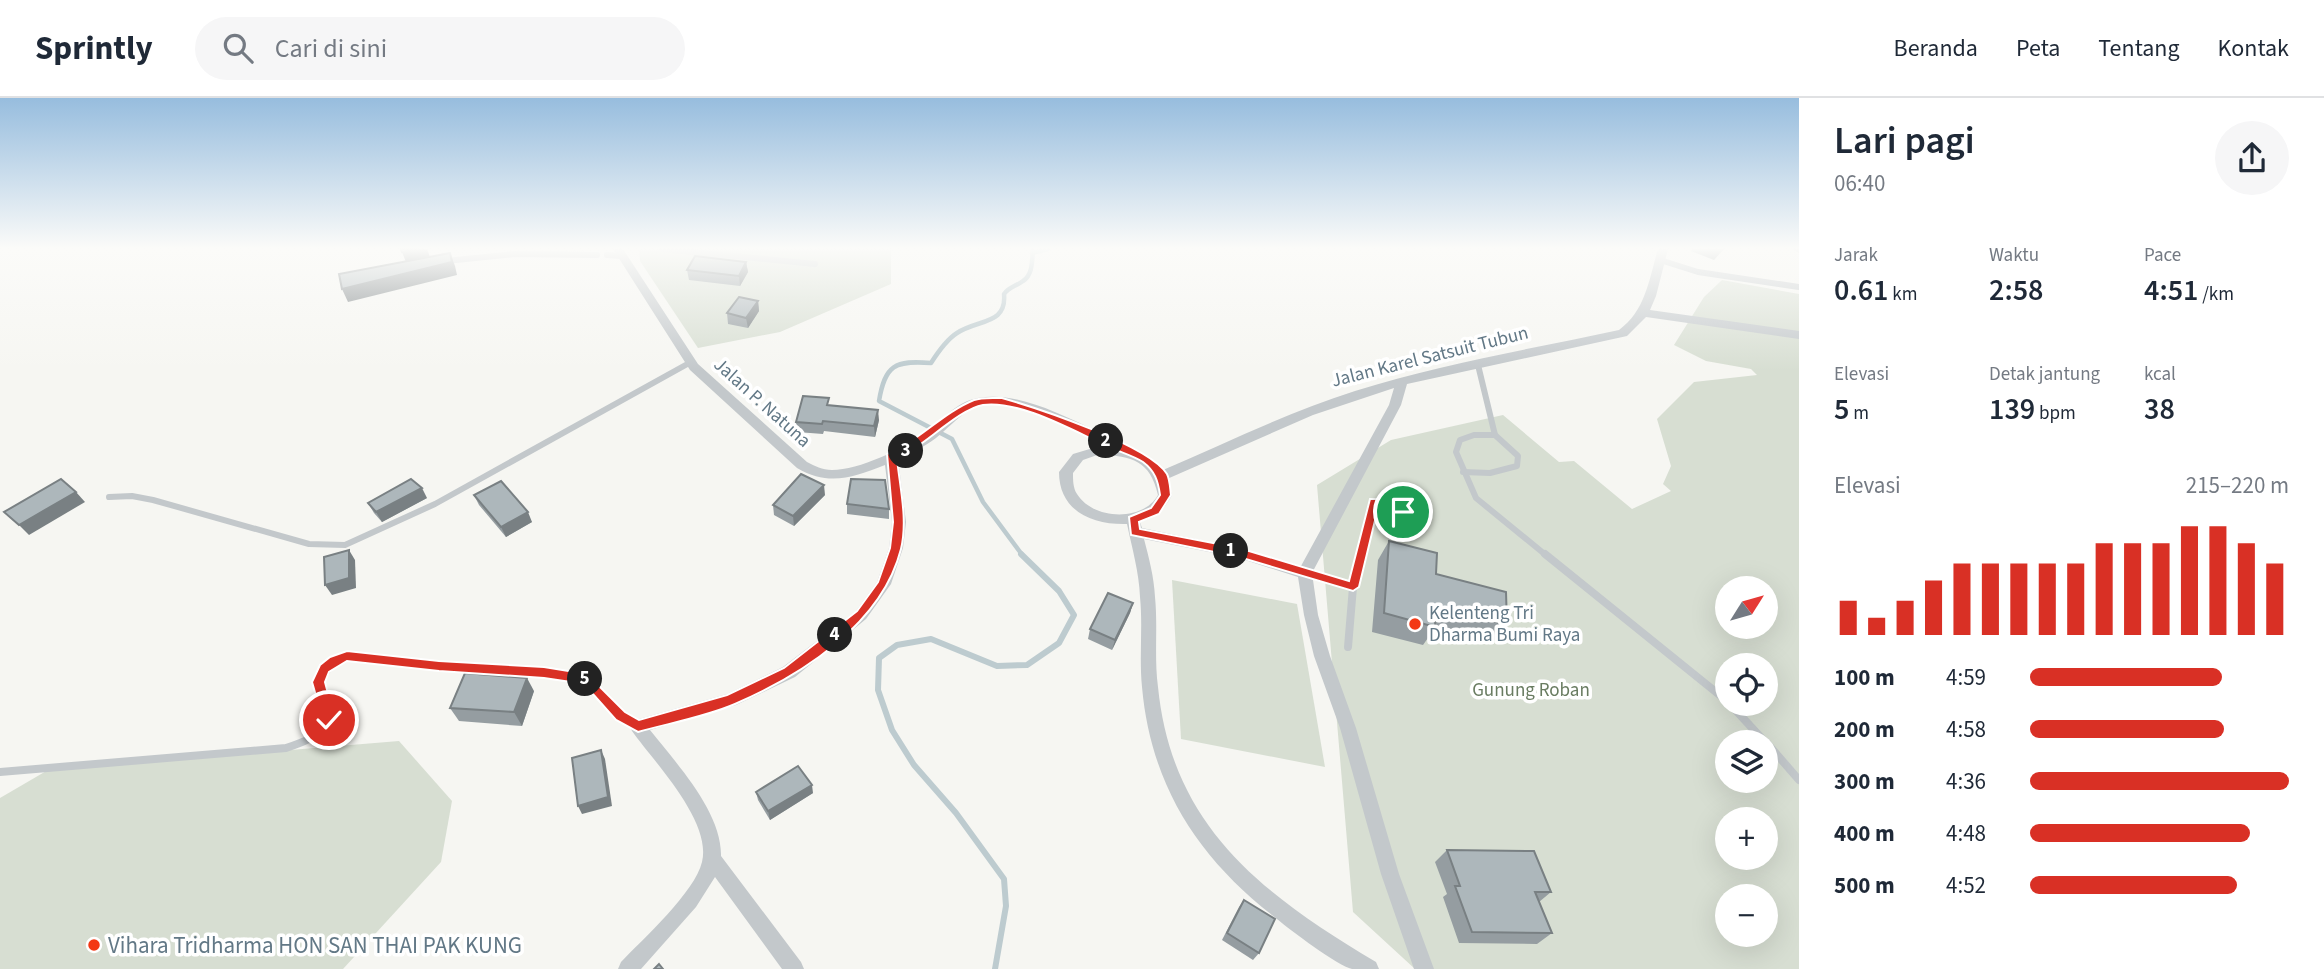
<!DOCTYPE html>
<html lang="id">
<meta charset="utf-8">
<style>
:root{--surface:#fff;--page:#f6f6f7;--text:#1f2937;--muted:#747a83;--line:#e0e1e3;--accent:#d93025}
body{margin:0;font-family:"Source Sans 3",sans-serif;background:var(--page);color:var(--text);height:100vh;display:flex;flex-direction:column;font-size:26px;white-space:nowrap}
*{box-sizing:border-box;margin:0}
p{font-size:23px;color:var(--muted)}
.icon{flex:none;width:38px;height:38px;fill:none;stroke:currentColor;stroke-width:2;stroke-linecap:round;stroke-linejoin:round}
.map{position:relative;flex:1;overflow:hidden}
.drawer{display:flex;flex-direction:column;background:var(--surface);width:525px}
.drawer>*{flex:none}
.needle{width:46px;rotate:53deg}
.buttons{position:absolute;left:1715px;top:478px;display:grid;gap:14px}
.buttons a{display:grid;place-items:center;width:63px;height:63px;border-radius:50%;background:var(--surface);box-shadow:0 7px 28px #0002;font-size:35px}
.pin{position:absolute;display:grid;place-items:center;width:60px;height:60px;color:#fff;margin:-30px;border:4px solid #fff;border-radius:50%;box-shadow:0 2px 7px #0007}
.km{position:absolute;width:35px;height:35px;margin:-18px;border-radius:50%;background:#222;color:#fff;font-size:19px;line-height:35px;text-align:center}
.round{display:grid;place-items:center;flex:none;width:74px;height:74px;border-radius:37px;background:var(--page)}
.head{display:flex;align-items:center;justify-content:space-between;height:119px;padding:0 35px}
h1{font-size:38px;font-weight:600;line-height:52px}
.metrics{display:grid;grid-template-columns:repeat(3,1fr);gap:10px;height:119px;padding:7px 35px}
.metrics div{display:grid;align-content:center}
.metrics b{font-size:30px;font-weight:600}
.metrics small{font-size:19px;font-weight:400}
.metrics p{font-size:19px}
.chart{height:196px;padding:14px 35px}
.chart p{display:flex;justify-content:space-between}
.chart svg{width:100%;height:126px;margin-top:7px;stroke:var(--accent);stroke-width:6}
ul{padding:0 35px;list-style:none;font-size:23px}
li{display:grid;grid-template-columns:112px 84px 1fr;align-items:center;height:52px}
li i{height:18px;border-radius:9px;background:var(--accent)}
header{display:flex;align-items:center;gap:42px;box-sizing:border-box;height:98px;padding:0 35px;background:var(--surface);border-bottom:2px solid var(--line)}
header strong{font-size:33px}
nav{display:flex;gap:38px;margin-inline-start:auto;font-size:24px}
.search{width:490px;height:63px;background:var(--page);display:flex;align-items:center;gap:18px;box-sizing:border-box;padding:0 24px;border-radius:38px;color:var(--muted);font-size:26px}
main{display:flex;flex:1;min-height:0}
.map>svg:first-child{display:block}
.green{fill:#d7ded2;fill-rule:evenodd}
.lines{fill:none;stroke-linecap:round;stroke-linejoin:round}
.stream-far1{stroke:#bdcbcf;stroke-width:4.5}
.stream{stroke:#bdcbcf;stroke-width:6}
.service-far1{stroke:#c3c8cb;stroke-width:6}
.service{stroke:#c3c8cb;stroke-width:8}
.minor{fill:#c3c8cb;fill-rule:evenodd}
.wall{fill:#959da1}
.shaded-wall{fill:#798083}
.building{fill:#adb7bb;stroke:#798083;stroke-width:2}
.route{fill:#d93025;stroke:#fff;stroke-width:2}
.poi-dot{fill:#f33814;stroke:#fff;stroke-width:2.5}
.labels{text-anchor:middle;dominant-baseline:central;stroke-width:7;stroke-linejoin:round;paint-order:stroke}
.street-label{font-size:19px;fill:#627886;stroke:#fff}
.poi-label{font-size:19px;fill:#627886;stroke:#fff;text-anchor:start}
.park-label{font-size:19px;fill:#697c61;stroke:#fff}
.near-poi-label{font-size:23px;fill:#627886;stroke:#fff;text-anchor:start}
</style>
<header>
<strong>Sprintly</strong>
<div class="search"><svg class="icon" aria-label="search" viewBox="0 0 24 24"><circle cx="10" cy="10" r="6"/><path d="M15 15l6 6"/></svg>Cari di sini</div>
<nav><a>Beranda</a><a>Peta</a><a>Tentang</a><a>Kontak</a></nav>
</header>
<main>
<div class="map">
<svg width="1799" height="871" viewBox="0 0 1799 871">
<rect width="100%" height="100%" fill="#f6f6f2"/>
<!-- green -->
<g class="green">
<polygon points="639,151 891,151 891,186 780,234 698,250 640,163"/>
<path d="M 1722,182 L 1799,196 L 1799,871 L 1415,871 L 1353,814 L 1317,387 L 1391,342 L 1503,317 L 1559,364 L 1574,363 L 1632,411 L 1671,393 L 1663,386 L 1671,368 L 1657,321 L 1694,284 L 1757,277 L 1751,271 L 1706,263 L 1674,247 L 1704,199 ZM 1727,490 L 1766,490 L 1766,528 L 1727,528 ZM 1727,567 L 1766,567 L 1766,606 L 1727,606 ZM 1727,644 L 1766,644 L 1766,682 L 1727,682 ZM 1727,721 L 1766,721 L 1766,760 L 1727,760 ZM 1727,798 L 1766,798 L 1766,836 L 1727,836 Z"/>
<polygon points="1172,482 1297,506 1325,669 1181,641"/>
<polygon points="399,643 452,703 441,764 343,871 0,871 0,700 48,672"/>
</g>
<g class="lines">
<!-- stream-far1 -->
<g class="stream-far1">
<polyline points="1032,155 1048,151"/>
<path d="M 1023,458 L 983,404 L 952,341 L 879,303 C 885,267 895,262 931,265 C 938,254 946,242 957,235 C 978,221 1007,227 1004,196 C 1010,188 1015,189 1023,183 C 1033,177 1032,162 1033,151"/>
</g>
<!-- stream -->
<polyline class="stream" points="995,871 1006,808 1004,781 956,715 914,667 892,632 878,592 879,560 897,547 931,541 997,568 1027,567 1059,545 1074,517 1059,493 1021,456"/>
<!-- service-far1 -->
<g class="service-far1">
<polyline points="662,151 815,166"/>
<polyline points="607,157 621,158"/>
<polyline points="1660,162 1698,174 1799,189"/>
<polyline points="446,163 514,156 597,157"/>
<polyline points="1478,267 1495,337 1474,337 1460,342 1456,354 1476,400 1547,458"/>
<polyline points="1463,374 1490,375 1517,368 1518,358 1495,337"/>
<polyline points="109,399 132,398 153,402 309,446 345,447 435,406 691,264"/>
<polyline points="1361,458 1374,404 1403,414"/>
</g>
<!-- service -->
<g class="service">
<polyline points="1545,456 1727,603"/>
<polyline points="1306,475 1353,489 1361,456"/>
<polyline points="1348,549 1353,489"/>
<polyline points="1730,606 1765,644"/>
<polyline points="1766,644 1799,682"/>
<path d="M 0,674 L 286,650 C 304,644 319,639 329,622 C 320,590 312,574 347,558 L 439,568 L 544,574 L 587,581 L 621,618 L 637,628"/>
</g>
<!-- minor -->
<g class="minor">
<path d="M 613,151 L 623,151 L 698,266 L 807,364 C 815,368 822,372 832,372 C 859,372 903,351 925,335 C 942,322 956,304 978,300 C 1015,293 1058,315 1090,330 C 1111,340 1150,355 1163,372 C 1226,345 1289,314 1355,293 C 1441,266 1531,251 1619,232 C 1646,212 1649,181 1658,151 L 1668,151 L 1656,198 L 1650,212 L 1799,233 L 1799,241 L 1646,219 L 1627,238 L 1407,286 L 1401,307 L 1312,475 L 1318,517 L 1330,558 L 1356,630 L 1399,776 L 1434,871 L 1414,871 L 1381,776 L 1340,630 L 1314,558 L 1304,517 L 1298,479 L 1239,460 L 1144,441 C 1149,460 1154,479 1155,499 C 1158,529 1154,559 1158,589 C 1172,730 1264,797 1376,864 L 1379,871 C 1370,871 1360,871 1352,871 C 1338,868 1290,832 1277,821 C 1199,761 1151,689 1142,589 C 1139,559 1143,529 1140,499 C 1139,474 1132,450 1127,426 C 1092,427 1059,413 1059,374 L 1073,356 L 1103,347 C 1072,331 1003,293 969,312 C 957,320 947,331 936,340 C 924,349 911,355 898,361 L 906,424 L 903,450 L 891,486 L 866,521 L 795,579 L 736,607 L 650,632 C 676,665 722,714 721,758 L 801,864 L 804,871 L 782,871 L 715,779 L 696,809 L 641,871 L 618,871 L 621,864 C 643,841 695,794 702,764 C 712,723 654,664 632,633 L 630,628 L 632,623 L 727,596 L 783,569 L 856,513 L 877,484 L 889,450 L 892,424 L 885,367 C 853,379 830,389 797,370 L 690,272 ZM 1394,290 L 1389,307 L 1301,468 L 1239,450 L 1142,430 L 1140,424 C 1157,419 1164,412 1172,397 L 1167,381 L 1313,317 ZM 1100,356 C 1132,359 1150,362 1158,397 C 1143,424 1093,422 1077,396 C 1073,390 1073,382 1073,375 L 1083,362 Z"/>
<polygon points="1792,151 1799,151 1799,155"/>
</g>
</g>
<!-- wall -->
<g class="wall">
<polygon points="1692,151 1724,151 1714,162 1691,153"/>
<polygon points="746,164 748,174 740,188 689,182 687,172"/>
<polygon points="758,203 759,213 748,230 728,226 727,215"/>
<polygon points="830,307 879,322 875,339 824,333 823,336 797,334 796,324"/>
<polygon points="474,397 532,424 506,439 479,407"/>
<polygon points="825,397 794,428 774,417 773,407"/>
<polygon points="427,400 382,424 374,415 368,405"/>
<polygon points="847,406 889,411 889,421 847,416"/>
<polygon points="1389,443 1507,527 1492,546 1435,530 1423,547 1372,534 1378,462"/>
<polygon points="1133,505 1130,515 1112,552 1088,541 1090,531"/>
<polygon points="534,593 522,628 459,623 450,610"/>
<polygon points="756,694 813,695 770,722 758,702"/>
<polygon points="1447,752 1551,794 1539,804 1552,835 1537,846 1459,845 1443,799 1447,796 1435,764"/>
<polygon points="1244,802 1259,855 1253,862 1222,842 1239,809"/>
</g>
<!-- shaded-wall -->
<g class="shaded-wall">
<polygon points="419,151 427,151 430,159 406,164 402,154"/>
<polygon points="450,155 455,168 457,177 348,204 342,191"/>
<polygon points="746,164 748,174 740,188 739,178"/>
<polygon points="758,203 759,213 748,230 746,220"/>
<polygon points="878,312 879,322 875,339 874,328"/>
<polygon points="824,387 825,397 794,428 793,418"/>
<polygon points="422,390 427,400 382,424 376,414"/>
<polygon points="76,394 85,404 29,437 19,427"/>
<polygon points="528,414 532,424 506,439 501,429"/>
<polygon points="349,452 355,462 356,490 332,497 325,487"/>
<polygon points="1133,505 1130,515 1112,552 1115,542"/>
<polygon points="527,580 534,593 522,628 514,614"/>
<polygon points="601,652 605,661 612,708 582,716 578,708"/>
<polygon points="812,687 813,695 770,722 768,713"/>
</g>
<!-- building -->
<g class="building">
<polygon points="401,151 419,151 402,154"/>
<polygon points="450,155 452,164 342,191 339,176"/>
<polygon points="695,158 746,164 739,178 687,172"/>
<polygon points="739,199 758,203 746,220 727,215"/>
<polygon points="803,298 829,300 827,307 878,312 874,328 823,323 822,326 796,324"/>
<polygon points="801,376 824,387 793,418 773,407"/>
<polygon points="61,381 76,394 19,427 4,414"/>
<polygon points="411,381 422,390 376,414 368,405"/>
<polygon points="851,381 885,382 889,411 847,406"/>
<polygon points="501,383 528,414 501,429 474,397"/>
<polygon points="1389,443 1437,455 1436,476 1506,494 1507,527 1436,508 1435,529 1384,515"/>
<polygon points="349,452 349,480 325,487 324,459"/>
<polygon points="1108,495 1133,505 1115,542 1090,531"/>
<polygon points="465,575 527,580 514,614 450,610"/>
<polygon points="601,652 608,699 578,708 572,660"/>
<polygon points="798,668 812,687 768,713 756,694"/>
<polygon points="1447,752 1534,753 1551,794 1535,794 1552,835 1472,834 1455,788 1460,788"/>
<polygon points="1244,802 1275,821 1259,855 1227,835"/>
<polygon points="659,866 663,871 654,871"/>
</g>
<!-- sky -->
<linearGradient id="sky" x2="0" y2="1"><stop stop-color="#97bdde"/><stop offset="0.55" stop-color="#fbfbf9"/><stop offset="1" stop-color="#fbfbf9" stop-opacity="0"/></linearGradient>
<rect width="1799" height="273" fill="url(#sky)"/>
<!-- route -->
<path class="route" d="M 1002,300 C 1037,310 1149,347 1167,376 C 1170,382 1170,390 1171,397 L 1159,416 L 1139,424 L 1140,431 L 1239,450 L 1349,483 L 1370,401 L 1378,401 L 1409,414 L 1403,418 L 1378,410 L 1359,489 L 1353,493 L 1239,459 L 1131,437 L 1129,419 L 1151,410 L 1160,397 C 1158,383 1155,373 1143,364 C 1134,358 1120,354 1109,349 C 1075,334 1021,302 983,307 C 959,311 923,349 897,361 C 900,390 908,422 901,451 C 882,526 802,577 735,606 C 705,619 670,625 638,634 L 616,622 L 584,586 L 544,580 L 439,573 L 347,563 L 329,574 L 325,584 L 335,622 L 329,628 L 324,626 L 312,584 L 320,567 L 330,559 L 347,553 L 439,563 L 544,569 L 587,576 L 625,614 L 639,622 L 727,597 L 784,570 L 857,513 L 878,484 L 890,450 L 893,424 L 887,356 C 919,343 942,315 974,302 C 982,299 993,300 1002,300 Z"/>
<!-- markers -->
<g class="poi-dot">
<circle cx="1415" cy="526" r="7"/>
<circle cx="94" cy="847" r="7"/>
</g>
<g class="labels">
<!-- street labels -->
<g class="street-label">
<text transform="translate(1430 259) rotate(-14)">Jalan Karel Satsuit Tubun</text>
<text transform="translate(762 305) rotate(42)">Jalan P. Natuna</text>
</g>
<!-- poi labels -->
<g class="poi-label">
<text x="1429" y="515">Kelenteng Tri<tspan x="1429" dy="22">Dharma Bumi Raya</tspan></text>
</g>
<!-- park labels -->
<g class="park-label">
<text x="1531" y="592">Gunung Roban</text>
</g>
<!-- near-poi labels -->
<g class="near-poi-label">
<text x="108" y="847">Vihara Tridharma HON SAN THAI PAK KUNG</text>
</g>
</g>
</svg>
<div class="buttons">
<a><svg class="needle" viewBox="-14 -14 28 28"><path d="M0-13l5 13h-10z" fill="#e53935"/><path d="M0 13l5-13h-10z" fill="#747a83"/></svg></a>
<a><svg class="icon" aria-label="locate" viewBox="0 0 24 24"><circle cx="12" cy="12" r="6"/><path d="M12 2v4M12 18v4M2 12h4M18 12h4"/></svg></a>
<a><svg class="icon" aria-label="layers" viewBox="0 0 24 24"><path d="M12 4l9 5-9 5-9-5zM3 14l9 5 9-5"/></svg></a>
<a>+</a>
<a>−</a>
</div>
<div class="pin" style="left:1403px;top:414px;background:#1e9e55"><svg class="icon" aria-label="arrive" viewBox="0 0 24 24"><path d="M6 21V4h12l-3 4 3 4H6"/></svg></div>
<div class="pin" style="left:329px;top:622px;background:#d93025"><svg class="icon" aria-label="check" viewBox="0 0 24 24"><path d="M5 12l5 5 9-10"/></svg></div>
<b class="km" style="left:1231px;top:453px">1</b>
<b class="km" style="left:1106px;top:343px">2</b>
<b class="km" style="left:906px;top:353px">3</b>
<b class="km" style="left:835px;top:537px">4</b>
<b class="km" style="left:585px;top:581px">5</b>
</div>
<section class="drawer">
<div class="head"><div><h1>Lari pagi</h1><p>06:40</p></div><a class="round"><svg class="icon" aria-label="share" viewBox="0 0 24 24"><path d="M12 15V3M7 8l5-5 5 5M5 13v7h14v-7"/></svg></a></div>
<div class="metrics">
<div><p>Jarak</p><b>0.61<small> km</small></b></div>
<div><p>Waktu</p><b>2:58</b></div>
<div><p>Pace</p><b>4:51<small> /km</small></b></div>
</div>
<div class="metrics">
<div><p>Elevasi</p><b>5<small> m</small></b></div>
<div><p>Detak jantung</p><b>139<small> bpm</small></b></div>
<div><p>kcal</p><b>38</b></div>
</div>
<div class="chart"><p><span>Elevasi</span>215–220 m</p>
<svg viewBox="0 0 160 44" preserveAspectRatio="none"><path d="M5 44V32M15 44V38M25 44V32M35 44V25M45 44V19M55 44V19M65 44V19M75 44V19M85 44V19M95 44V12M105 44V12M115 44V12M125 44V6M135 44V6M145 44V12M155 44V19"/></svg>
</div>
<ul>
<li><b>100 m</b>4:59<i style="width:74%"></i></li>
<li><b>200 m</b>4:58<i style="width:75%"></i></li>
<li><b>300 m</b>4:36<i style="width:100%"></i></li>
<li><b>400 m</b>4:48<i style="width:85%"></i></li>
<li><b>500 m</b>4:52<i style="width:80%"></i></li>
</ul>
</section>
</main>
